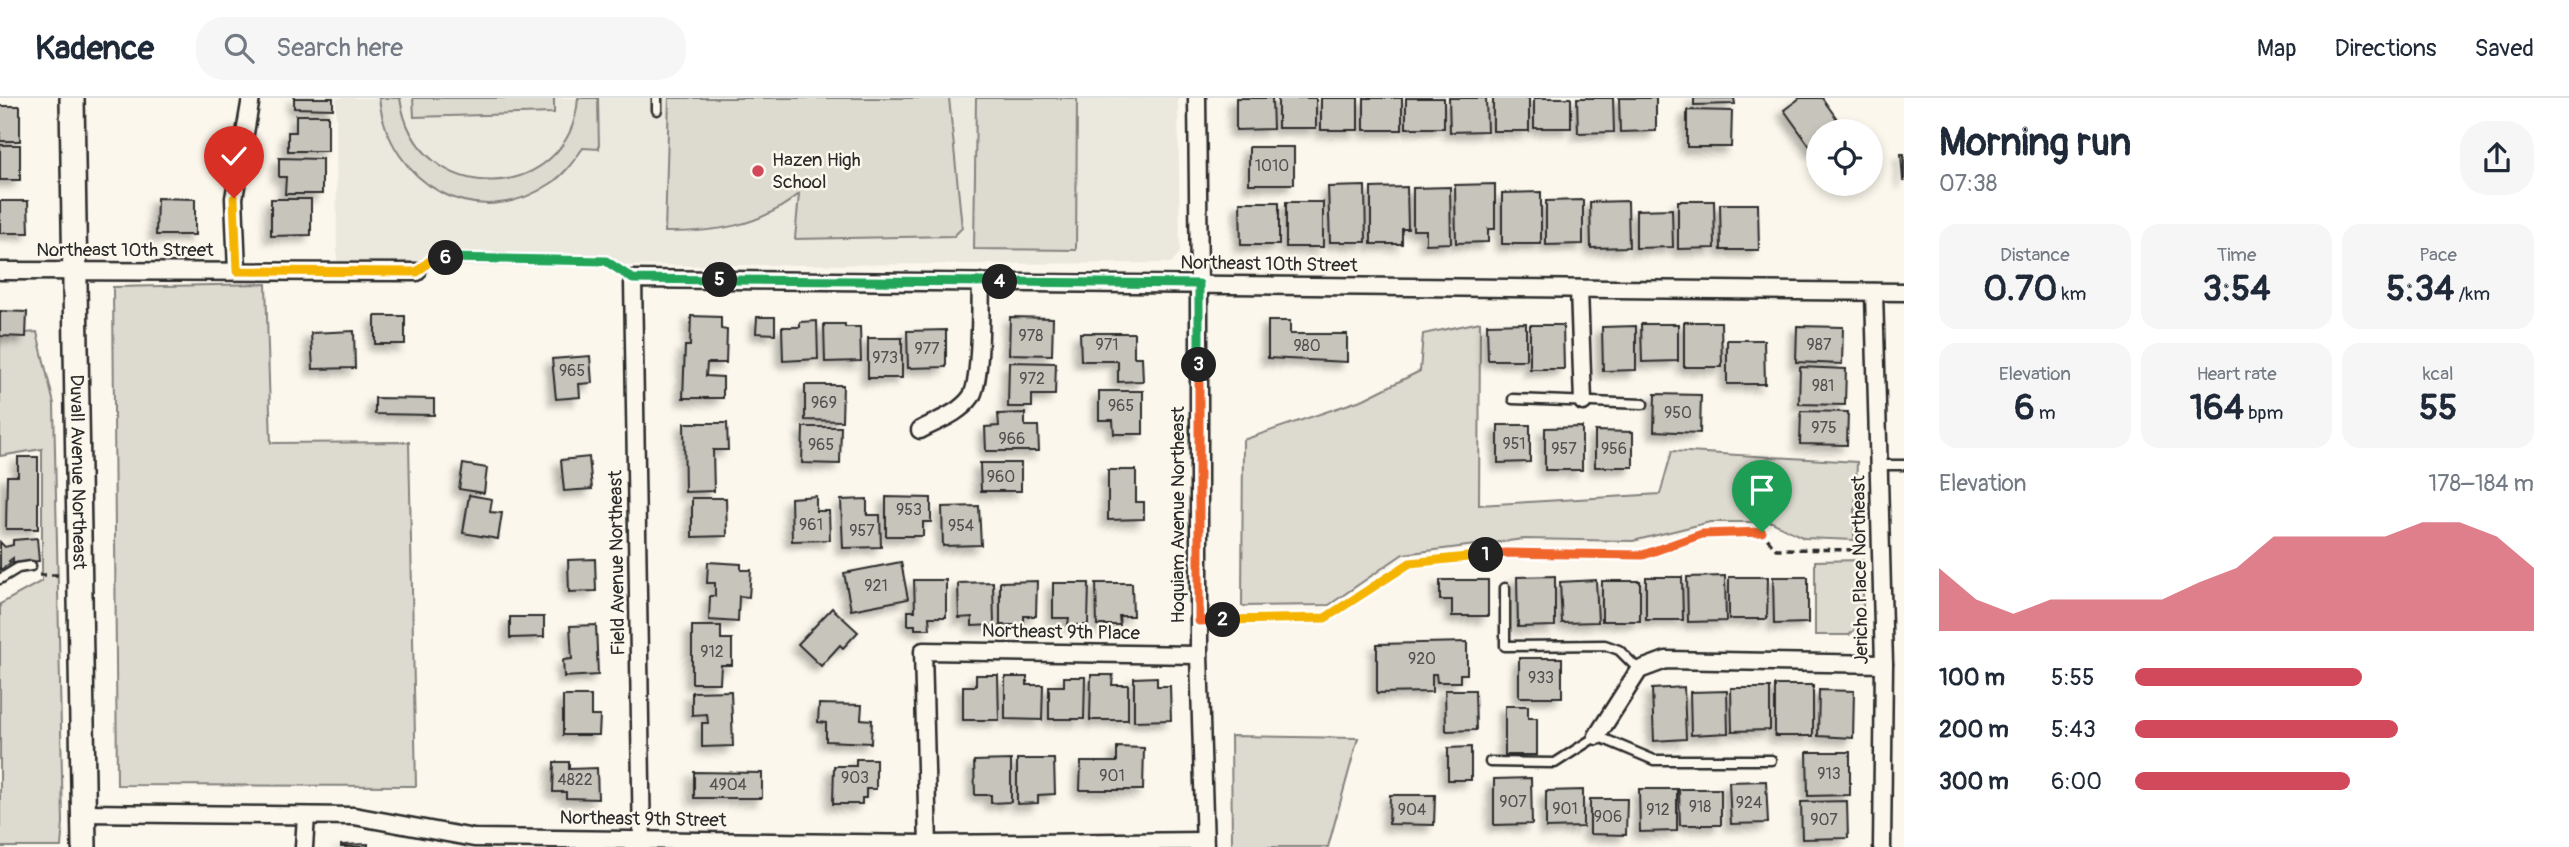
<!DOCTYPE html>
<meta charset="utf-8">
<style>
:root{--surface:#fff;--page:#f6f6f7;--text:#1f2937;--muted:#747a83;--line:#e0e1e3;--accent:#d1495b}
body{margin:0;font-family:Pangolin,sans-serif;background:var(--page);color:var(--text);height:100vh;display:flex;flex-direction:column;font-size:26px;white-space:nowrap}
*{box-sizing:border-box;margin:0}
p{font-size:23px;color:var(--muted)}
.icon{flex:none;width:38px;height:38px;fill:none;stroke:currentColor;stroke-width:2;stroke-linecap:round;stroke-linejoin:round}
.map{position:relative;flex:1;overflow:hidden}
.panel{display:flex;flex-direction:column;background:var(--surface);width:665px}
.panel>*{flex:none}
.buttons{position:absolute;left:1806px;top:21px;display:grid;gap:14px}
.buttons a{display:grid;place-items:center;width:77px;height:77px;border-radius:50%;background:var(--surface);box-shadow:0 4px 10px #0003;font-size:35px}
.pin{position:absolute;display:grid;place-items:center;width:60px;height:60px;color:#fff;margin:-72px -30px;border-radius:50% 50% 50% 0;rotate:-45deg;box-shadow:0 0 7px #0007}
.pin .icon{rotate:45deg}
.km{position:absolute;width:35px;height:35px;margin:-18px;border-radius:50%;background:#222;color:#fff;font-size:19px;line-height:35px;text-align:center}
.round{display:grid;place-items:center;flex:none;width:74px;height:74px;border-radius:28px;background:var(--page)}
.headline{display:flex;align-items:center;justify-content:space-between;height:119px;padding:0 35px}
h1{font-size:38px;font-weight:800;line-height:52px}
.metrics{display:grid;grid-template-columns:repeat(3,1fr);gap:10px;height:119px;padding:7px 35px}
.metrics div{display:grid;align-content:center;border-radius:18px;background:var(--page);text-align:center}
.metrics b{font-size:35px;font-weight:800}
.metrics small{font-size:19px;font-weight:400}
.metrics p{font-size:19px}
.chart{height:196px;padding:14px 35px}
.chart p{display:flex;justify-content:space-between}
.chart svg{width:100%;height:126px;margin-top:7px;fill:var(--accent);opacity:.7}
ul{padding:0 35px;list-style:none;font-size:23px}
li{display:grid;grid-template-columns:112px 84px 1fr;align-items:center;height:52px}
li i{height:18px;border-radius:9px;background:var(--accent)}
header{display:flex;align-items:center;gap:42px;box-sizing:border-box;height:98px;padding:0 35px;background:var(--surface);border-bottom:2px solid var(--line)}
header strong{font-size:33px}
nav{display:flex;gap:38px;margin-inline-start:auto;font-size:24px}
.search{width:490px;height:63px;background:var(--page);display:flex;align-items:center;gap:18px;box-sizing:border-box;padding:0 24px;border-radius:28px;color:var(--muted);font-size:26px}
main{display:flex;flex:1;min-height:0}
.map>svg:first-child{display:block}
.built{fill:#ebe8de}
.green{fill:#dddad0;stroke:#84827e;stroke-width:2}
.building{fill:#c7c4bc;stroke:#2b2b2b;stroke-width:2;filter:url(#shadow)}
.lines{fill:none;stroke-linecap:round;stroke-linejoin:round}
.lane-casing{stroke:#2b2b2b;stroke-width:13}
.street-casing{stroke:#2b2b2b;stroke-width:21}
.secondary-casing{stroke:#2b2b2b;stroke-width:28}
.path{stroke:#2b2b2b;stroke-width:3.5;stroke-dasharray:7 5;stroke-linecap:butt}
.lane{stroke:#fbf7ec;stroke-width:8}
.street{stroke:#fbf7ec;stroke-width:16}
.secondary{stroke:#fbf7ec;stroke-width:23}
.split-1-casing{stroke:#fff;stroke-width:14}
.split-2-casing{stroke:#fff;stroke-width:14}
.split-3-casing{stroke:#fff;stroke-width:14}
.split-4-casing{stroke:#fff;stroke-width:14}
.split-5-casing{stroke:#fff;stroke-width:14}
.split-6-casing{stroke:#fff;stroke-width:14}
.split-7-casing{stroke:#fff;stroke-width:14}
.split-1{stroke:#f0652b;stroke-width:9}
.split-2{stroke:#f5b400;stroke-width:9}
.split-3{stroke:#f0652b;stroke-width:9}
.split-4{stroke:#22a559;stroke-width:9}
.split-5{stroke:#22a559;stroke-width:9}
.split-6{stroke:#22a559;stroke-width:9}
.split-7{stroke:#f5b400;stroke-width:9}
.poi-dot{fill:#d1495b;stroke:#fbf7ec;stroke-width:2.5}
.labels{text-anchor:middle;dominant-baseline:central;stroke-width:5;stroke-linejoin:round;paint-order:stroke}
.number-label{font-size:16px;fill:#52514f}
.poi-label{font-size:19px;fill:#2b2b2b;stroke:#fbf7ec;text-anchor:start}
.street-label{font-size:19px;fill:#2b2b2b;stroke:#fbf7ec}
</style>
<header>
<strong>Kadence</strong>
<div class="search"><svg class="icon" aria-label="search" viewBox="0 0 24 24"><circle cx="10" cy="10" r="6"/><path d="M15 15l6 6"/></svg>Search here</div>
<nav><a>Map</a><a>Directions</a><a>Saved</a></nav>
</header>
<main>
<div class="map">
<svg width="1904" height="749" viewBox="0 0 1904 749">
<defs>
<filter id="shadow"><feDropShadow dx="-6" dy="6" stdDeviation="3.5" flood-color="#0004"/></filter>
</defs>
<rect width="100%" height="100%" fill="#fbf7ec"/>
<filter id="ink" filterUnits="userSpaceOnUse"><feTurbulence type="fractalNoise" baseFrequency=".0143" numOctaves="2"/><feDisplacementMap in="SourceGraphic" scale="14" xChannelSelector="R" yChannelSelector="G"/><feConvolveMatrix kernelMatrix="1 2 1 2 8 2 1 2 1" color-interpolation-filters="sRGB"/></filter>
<g filter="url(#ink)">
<!-- built -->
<polygon class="built" points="336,0 1178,0 1180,154 1171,165 337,169"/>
<!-- green -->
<g class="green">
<path d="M 379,0 L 400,0 C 416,113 571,107 578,0 L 598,0 L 599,51 L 583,50 C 573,64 564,77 550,86 C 475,136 389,86 379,0 Z"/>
<polygon points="413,0 554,0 554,15 414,19"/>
<path d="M 669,0 L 949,0 L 962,130 L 954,138 L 795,141 L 799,96 C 760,129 714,134 665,134 Z"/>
<polygon points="976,0 1077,0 1076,152 974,151"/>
<polygon points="266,186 271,345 409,344 416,688 117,687 113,189"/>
<polygon points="1480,224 1479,407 1660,396 1672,353 1857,364 1854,442 1804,440 1772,424 1710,424 1633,443 1524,441 1403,456 1329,507 1242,508 1243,342 1364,301 1420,273 1423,236"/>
<polygon points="37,234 54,306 63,724 61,749 0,749 0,506 42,483 42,351 0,358 0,237"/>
<polygon points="1863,462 1863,524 1849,537 1815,537 1815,463"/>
<polygon points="1231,638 1358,640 1328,749 1252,749 1232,747"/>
</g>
<!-- building -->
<g class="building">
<polygon points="294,0 333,0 333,11 294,10"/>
<polygon points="1236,0 1272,0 1273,31 1236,32"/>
<rect x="1278" y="0" width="38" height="30"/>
<rect x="1321" y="0" width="37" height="32"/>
<rect x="1364" y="0" width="38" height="32"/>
<rect x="1406" y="0" width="38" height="30"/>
<polygon points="1449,0 1486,0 1487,33 1450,34"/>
<rect x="1493" y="0" width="36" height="33"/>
<rect x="1534" y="0" width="37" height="30"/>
<polygon points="1577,0 1613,0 1614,34 1578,35"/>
<polygon points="1619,0 1656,0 1656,33 1620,34"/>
<polygon points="1694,0 1734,0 1735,6 1694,7"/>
<polygon points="1800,0 1822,0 1845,32 1818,33 1818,51 1814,54 1784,12"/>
<rect x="0" y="8" width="20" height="35"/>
<polygon points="1687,12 1732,13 1731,49 1687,49"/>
<polygon points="296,17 328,17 328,53 288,53 288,34 296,34"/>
<rect x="0" y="47" width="20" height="35"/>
<rect x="1249" y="49" width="45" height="37"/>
<polygon points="1901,56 1904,56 1904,83 1903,83"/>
<polygon points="279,60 322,61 322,96 285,96 286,79 279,79"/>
<polygon points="1495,86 1495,131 1488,131 1488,144 1456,145 1455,87"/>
<polygon points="1365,88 1366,144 1330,144 1328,89"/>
<polygon points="1407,89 1408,131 1402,131 1402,146 1371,146 1371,90"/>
<polygon points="1450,89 1451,145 1426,146 1426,132 1413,132 1413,90"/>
<polygon points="1541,94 1541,146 1502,146 1502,95"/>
<polygon points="157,100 195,101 195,137 156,137"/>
<polygon points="271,101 311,101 311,137 271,138"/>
<polygon points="1583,102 1583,146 1546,147 1546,103"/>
<polygon points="0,103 28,103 29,135 0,135"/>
<polygon points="1628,103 1629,149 1591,150 1590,104"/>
<polygon points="1678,103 1714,103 1715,150 1678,151"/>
<polygon points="1240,104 1279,104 1279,147 1241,147"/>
<rect x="1286" y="104" width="37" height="45"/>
<polygon points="1720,106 1758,106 1759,152 1721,152"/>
<polygon points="1672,111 1673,149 1636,150 1636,112"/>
<polygon points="0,213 27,214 26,239 0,238"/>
<rect x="375" y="218" width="30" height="28"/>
<polygon points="691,218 721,219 721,231 727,232 726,265 707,265 706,278 723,279 723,300 683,300 685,248 690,248"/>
<polygon points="757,219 775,219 775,236 756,235"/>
<polygon points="1010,219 1053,220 1052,257 1009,256"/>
<polygon points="817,223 818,261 783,263 782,229 800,229 800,224"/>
<polygon points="1268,223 1290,223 1290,236 1347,236 1347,264 1268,260"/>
<polygon points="1684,224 1721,224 1722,269 1684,269"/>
<polygon points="1526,225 1526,262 1488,262 1487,226"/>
<polygon points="824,226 845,226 845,229 860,229 861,263 825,264"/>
<polygon points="1641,226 1678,226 1678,263 1642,264"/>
<polygon points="1530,227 1563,227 1564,271 1530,271"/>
<polygon points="1636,228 1636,272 1603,273 1602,229"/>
<polygon points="1797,228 1843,229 1842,266 1796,264"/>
<polygon points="946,232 946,269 908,270 907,233"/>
<polygon points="354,233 355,270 313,271 311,235"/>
<polygon points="1080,235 1134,235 1134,259 1142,259 1143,283 1118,284 1118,263 1081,263"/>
<rect x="868" y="240" width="34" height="40"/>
<polygon points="1727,242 1764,242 1765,286 1727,286"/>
<polygon points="590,258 592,285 579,286 580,299 556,301 552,261"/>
<polygon points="1009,264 1056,265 1055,297 1032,297 1032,309 1008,309"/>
<polygon points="1800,269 1846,271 1845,307 1799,306"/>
<polygon points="805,287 843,287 842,323 805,322"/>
<polygon points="1099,293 1143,293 1143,336 1114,336 1113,322 1099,322"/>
<polygon points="1655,296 1701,297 1700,335 1654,333"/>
<polygon points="375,300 434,301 434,317 375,316"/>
<polygon points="1801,313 1848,314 1847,347 1800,346"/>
<polygon points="1025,315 1025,328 1038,328 1039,353 986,353 985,329 999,328 998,316"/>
<polygon points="684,325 727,325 728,352 713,352 714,393 685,394"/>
<polygon points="1498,327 1530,327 1530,364 1498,365"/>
<polygon points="803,329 841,329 840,366 802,365"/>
<polygon points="1582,329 1582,372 1545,372 1545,330"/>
<polygon points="1595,333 1633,334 1633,369 1595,369"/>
<polygon points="18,359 38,359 38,431 6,431 7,378 18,378"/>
<polygon points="589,359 592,391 564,393 561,362"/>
<polygon points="980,365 1021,365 1021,393 981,393"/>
<polygon points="463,366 487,370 484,395 459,391"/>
<polygon points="1108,372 1136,372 1136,404 1144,404 1144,421 1108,422"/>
<polygon points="469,397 492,401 490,414 502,415 498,441 463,435"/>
<polygon points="816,398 816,413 829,413 830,442 792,443 791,400"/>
<polygon points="886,399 931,400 931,424 923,424 923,438 886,438"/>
<polygon points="692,400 726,400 727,438 692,439"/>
<polygon points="867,401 867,417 880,417 881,449 843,450 841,402"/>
<polygon points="979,408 981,447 943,448 942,409"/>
<polygon points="37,440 39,463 13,465 13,460 9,463 11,465 0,472 0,444 5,449 13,447 13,442"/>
<polygon points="595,461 596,493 569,494 568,462"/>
<polygon points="708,464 741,466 741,472 751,472 749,499 739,498 738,524 709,522 710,498 715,498 715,485 707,485"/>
<polygon points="901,464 908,501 851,512 844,475"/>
<polygon points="1555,478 1555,528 1518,529 1517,479"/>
<polygon points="1725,478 1726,523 1688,524 1687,479"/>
<polygon points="1646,479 1682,479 1683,522 1646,522"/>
<polygon points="1729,479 1768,479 1767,521 1729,521"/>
<polygon points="1773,479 1808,479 1808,525 1774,526"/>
<polygon points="914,482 946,482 946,519 929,519 930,531 915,531 915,527 908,527 908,513 915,513"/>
<polygon points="1440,482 1488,482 1488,518 1452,518 1452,502 1440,502"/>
<polygon points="1596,482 1598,524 1562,525 1560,484"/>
<polygon points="1037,483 1036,518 1024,518 1024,527 1000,527 1000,484"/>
<rect x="1602" y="483" width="38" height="40"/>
<polygon points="993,484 994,527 972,528 972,519 959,520 958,485"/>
<polygon points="1053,485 1089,485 1088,527 1068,527 1069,520 1053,520"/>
<polygon points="1096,485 1132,485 1133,518 1119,518 1120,527 1097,527"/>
<polygon points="832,510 858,534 843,550 840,547 821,568 798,546"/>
<polygon points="510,519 544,519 544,539 510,540"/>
<polygon points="596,527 598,577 564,579 563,562 572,561 570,528"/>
<polygon points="692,528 721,528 721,541 732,541 732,567 721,567 720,585 692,585"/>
<polygon points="1467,544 1467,576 1460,576 1460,584 1437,584 1436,576 1432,576 1432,594 1377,595 1377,546"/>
<rect x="1519" y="560" width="43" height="39"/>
<polygon points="976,577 998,577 999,622 963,622 963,588 976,588"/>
<polygon points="1091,577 1113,577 1112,587 1128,587 1128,622 1090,622"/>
<polygon points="1005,579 1027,579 1027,587 1043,587 1042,622 1005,621"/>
<polygon points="1064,579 1085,579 1084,621 1049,621 1049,588 1064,588"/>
<polygon points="1157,579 1157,588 1170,588 1171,622 1134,623 1134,580"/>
<rect x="1775" y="587" width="38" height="51"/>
<polygon points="1684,589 1686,641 1654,643 1652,591"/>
<polygon points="1731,590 1770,590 1770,632 1732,633"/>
<polygon points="1445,592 1475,592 1476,632 1446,633"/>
<polygon points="1819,592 1854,593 1853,640 1818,638"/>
<polygon points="731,593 733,648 702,649 702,625 708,625 707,616 692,617 692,594"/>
<polygon points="1727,593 1728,635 1691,637 1690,594"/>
<polygon points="563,598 591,598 591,618 600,618 599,637 563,637"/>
<polygon points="819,606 862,607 861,621 872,622 871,645 826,643 826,625 818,624"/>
<polygon points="1505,608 1528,608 1528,620 1537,620 1537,657 1505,657"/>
<polygon points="1117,649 1144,650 1143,692 1080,692 1081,664 1117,664"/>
<polygon points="1471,649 1471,682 1448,682 1448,650"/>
<polygon points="1807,654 1850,654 1850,697 1808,698"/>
<polygon points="856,661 876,661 876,691 866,691 866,700 862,700 862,706 833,706 834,668 856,668"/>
<polygon points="1017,661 1054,661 1055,696 1038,697 1038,705 1017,706"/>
<polygon points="1011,662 1011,704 991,705 991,697 975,697 974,663"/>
<polygon points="554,664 569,664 569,671 597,670 598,701 566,700 566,694 553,694"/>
<polygon points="694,674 762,675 762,700 694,700"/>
<polygon points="1531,680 1532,726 1494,727 1494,681"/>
<polygon points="1766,683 1768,725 1731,726 1729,684"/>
<polygon points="1639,691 1677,691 1677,733 1640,734"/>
<polygon points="1679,691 1721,691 1721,727 1680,727"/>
<polygon points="1583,692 1583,729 1546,730 1546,693"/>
<polygon points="1390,697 1435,697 1434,727 1389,726"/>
<polygon points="1590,701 1627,701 1626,737 1590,736"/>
<polygon points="1847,703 1848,740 1802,741 1801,704"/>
<polygon points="368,746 368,749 341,749 341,747"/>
</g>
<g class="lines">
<defs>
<g id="lane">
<polyline points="657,12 657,0"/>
<polyline points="1513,301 1643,306"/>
<polyline points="1879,367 1904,367"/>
<polyline points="0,481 18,470 31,468"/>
<polyline points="1505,490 1505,548 1605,547 1619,552 1639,572"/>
<polyline points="1490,664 1555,665 1597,638 1654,662 1771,662"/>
</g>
<g id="street">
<polyline points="1197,0 1199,186 1199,557 1205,749"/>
<polyline points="0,173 417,174"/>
<polyline points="237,173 234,100 251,0"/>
<polyline points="1579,191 1583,304"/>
<polyline points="1874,194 1884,566 1882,749"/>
<path d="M 920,332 C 936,323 959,316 971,299 C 982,283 980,207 981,184"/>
<polyline points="1597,638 1639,572 1666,562 1884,566"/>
<polyline points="83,715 354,718 474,740 928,746 1204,743"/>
<polyline points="304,749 306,718"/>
<polyline points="642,749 633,181 1904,194"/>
<polyline points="928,749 923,553 1199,557"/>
</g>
<g id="secondary">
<path id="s1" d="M 72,0 L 84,749"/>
</g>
</defs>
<!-- lane casing -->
<use href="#lane" class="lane-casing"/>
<!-- street casing -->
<use href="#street" class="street-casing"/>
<!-- secondary casing -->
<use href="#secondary" class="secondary-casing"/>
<!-- path -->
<g class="path">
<polyline points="429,163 433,160 606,163 620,172"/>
<polyline points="39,477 60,477"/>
<polyline points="1215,522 1325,520 1410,465 1505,455 1643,457 1702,436 1762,434 1776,451 1864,452"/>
</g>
<!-- lane -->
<use href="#lane" class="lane"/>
<!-- street -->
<use href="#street" class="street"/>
<!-- secondary -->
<use href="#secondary" class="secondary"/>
</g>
</g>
<g class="lines" filter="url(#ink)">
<defs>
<polyline id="split-1" points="1486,457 1505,455 1643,457 1702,436 1762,434"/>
<polyline id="split-2" points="1223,522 1325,520 1410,465 1486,457"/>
<polyline id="split-3" points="1199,267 1199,523 1223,522"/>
<polyline id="split-4" points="1000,184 1199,186 1199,267"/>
<polyline id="split-5" points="720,182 1000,184"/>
<polyline id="split-6" points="446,160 606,163 633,181 720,182"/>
<polyline id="split-7" points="234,100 237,173 417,174 433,160 446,160"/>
</defs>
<!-- split-1 casing -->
<use href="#split-1" class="split-1-casing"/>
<!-- split-2 casing -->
<use href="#split-2" class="split-2-casing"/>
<!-- split-3 casing -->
<use href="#split-3" class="split-3-casing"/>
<!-- split-4 casing -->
<use href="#split-4" class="split-4-casing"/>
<!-- split-5 casing -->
<use href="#split-5" class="split-5-casing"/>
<!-- split-6 casing -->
<use href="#split-6" class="split-6-casing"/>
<!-- split-7 casing -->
<use href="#split-7" class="split-7-casing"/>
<!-- split-1 -->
<use href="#split-1" class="split-1"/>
<!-- split-2 -->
<use href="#split-2" class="split-2"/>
<!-- split-3 -->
<use href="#split-3" class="split-3"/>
<!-- split-4 -->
<use href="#split-4" class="split-4"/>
<!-- split-5 -->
<use href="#split-5" class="split-5"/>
<!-- split-6 -->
<use href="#split-6" class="split-6"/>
<!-- split-7 -->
<use href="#split-7" class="split-7"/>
</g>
<!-- markers -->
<circle class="poi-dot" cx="758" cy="73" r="7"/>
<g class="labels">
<!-- number labels -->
<g class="number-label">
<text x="1272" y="68">1010</text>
<text x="1031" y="238">978</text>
<text x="1107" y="247">971</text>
<text x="1819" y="247">987</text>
<text x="1307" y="248">980</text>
<text x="927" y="251">977</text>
<text x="885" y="260">973</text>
<text x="572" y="273">965</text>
<text x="1032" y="281">972</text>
<text x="1823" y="288">981</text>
<text x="824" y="305">969</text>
<text x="1121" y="308">965</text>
<text x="1678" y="315">950</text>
<text x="1824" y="330">975</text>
<text x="1012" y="341">966</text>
<text x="1514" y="346">951</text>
<text x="821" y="347">965</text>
<text x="1564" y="351">957</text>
<text x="1614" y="351">956</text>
<text x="1001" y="379">960</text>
<text x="909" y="412">953</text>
<text x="811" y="427">961</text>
<text x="961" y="428">954</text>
<text x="862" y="433">957</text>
<text x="876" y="488">921</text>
<text x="712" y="554">912</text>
<text x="1422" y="561">920</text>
<text x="1541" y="580">933</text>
<text x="1829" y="676">913</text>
<text x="1112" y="678">901</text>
<text x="855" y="680">903</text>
<text x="575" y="682">4822</text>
<text x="728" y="687">4904</text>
<text x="1513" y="704">907</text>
<text x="1749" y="705">924</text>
<text x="1700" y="709">918</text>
<text x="1565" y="711">901</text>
<text x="1412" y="712">904</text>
<text x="1658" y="712">912</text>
<text x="1608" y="719">906</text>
<text x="1824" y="722">907</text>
</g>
<!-- poi labels -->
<g class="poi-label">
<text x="772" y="62">Hazen High<tspan x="772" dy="22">School</tspan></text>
</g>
<!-- street labels -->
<g class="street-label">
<text x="125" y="152">Northeast 10th Street</text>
<text transform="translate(1269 166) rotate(1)">Northeast 10th Street</text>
<text stroke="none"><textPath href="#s1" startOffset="374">Duvall Avenue Northeast</textPath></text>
<text transform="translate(1178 417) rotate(-90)">Hoquiam Avenue Northeast</text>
<text transform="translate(617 465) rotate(-91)">Field Avenue Northeast</text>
<text transform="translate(1860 472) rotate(-91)">Jericho Place Northeast</text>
<text transform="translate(1061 534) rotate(1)">Northeast 9th Place</text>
<text transform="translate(643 721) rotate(1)">Northeast 9th Street</text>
</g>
</g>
</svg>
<div class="buttons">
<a><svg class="icon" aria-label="locate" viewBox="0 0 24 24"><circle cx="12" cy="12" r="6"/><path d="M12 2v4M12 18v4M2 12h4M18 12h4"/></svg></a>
</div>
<div class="pin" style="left:1762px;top:434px;background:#1e9e55"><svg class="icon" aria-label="arrive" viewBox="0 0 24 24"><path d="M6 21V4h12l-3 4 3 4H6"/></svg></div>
<div class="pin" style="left:234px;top:100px;background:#d93025"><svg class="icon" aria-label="check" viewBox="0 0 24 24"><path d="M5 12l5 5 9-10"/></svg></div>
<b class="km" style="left:1486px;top:457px">1</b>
<b class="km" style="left:1223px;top:522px">2</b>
<b class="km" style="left:1199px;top:267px">3</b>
<b class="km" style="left:1000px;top:184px">4</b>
<b class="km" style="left:720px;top:182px">5</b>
<b class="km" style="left:446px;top:160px">6</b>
</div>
<section class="panel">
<div class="headline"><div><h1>Morning run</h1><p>07:38</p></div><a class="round"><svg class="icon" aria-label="share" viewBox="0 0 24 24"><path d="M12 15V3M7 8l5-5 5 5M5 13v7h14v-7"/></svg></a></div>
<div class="metrics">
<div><p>Distance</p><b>0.70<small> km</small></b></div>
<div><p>Time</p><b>3:54</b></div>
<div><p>Pace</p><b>5:34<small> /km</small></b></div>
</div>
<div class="metrics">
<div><p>Elevation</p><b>6<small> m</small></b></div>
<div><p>Heart rate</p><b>164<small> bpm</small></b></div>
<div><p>kcal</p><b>55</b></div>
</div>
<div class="chart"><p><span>Elevation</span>178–184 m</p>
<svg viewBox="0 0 160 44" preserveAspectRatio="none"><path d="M0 44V22L10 33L20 38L30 33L40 33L50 33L60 33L70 27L80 22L90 11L100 11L110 11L120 11L130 6L140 6L150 11L160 22V44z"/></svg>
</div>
<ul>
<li><b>100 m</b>5:55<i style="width:57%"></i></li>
<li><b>200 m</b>5:43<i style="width:66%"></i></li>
<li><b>300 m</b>6:00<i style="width:54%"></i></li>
</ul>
</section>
</main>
